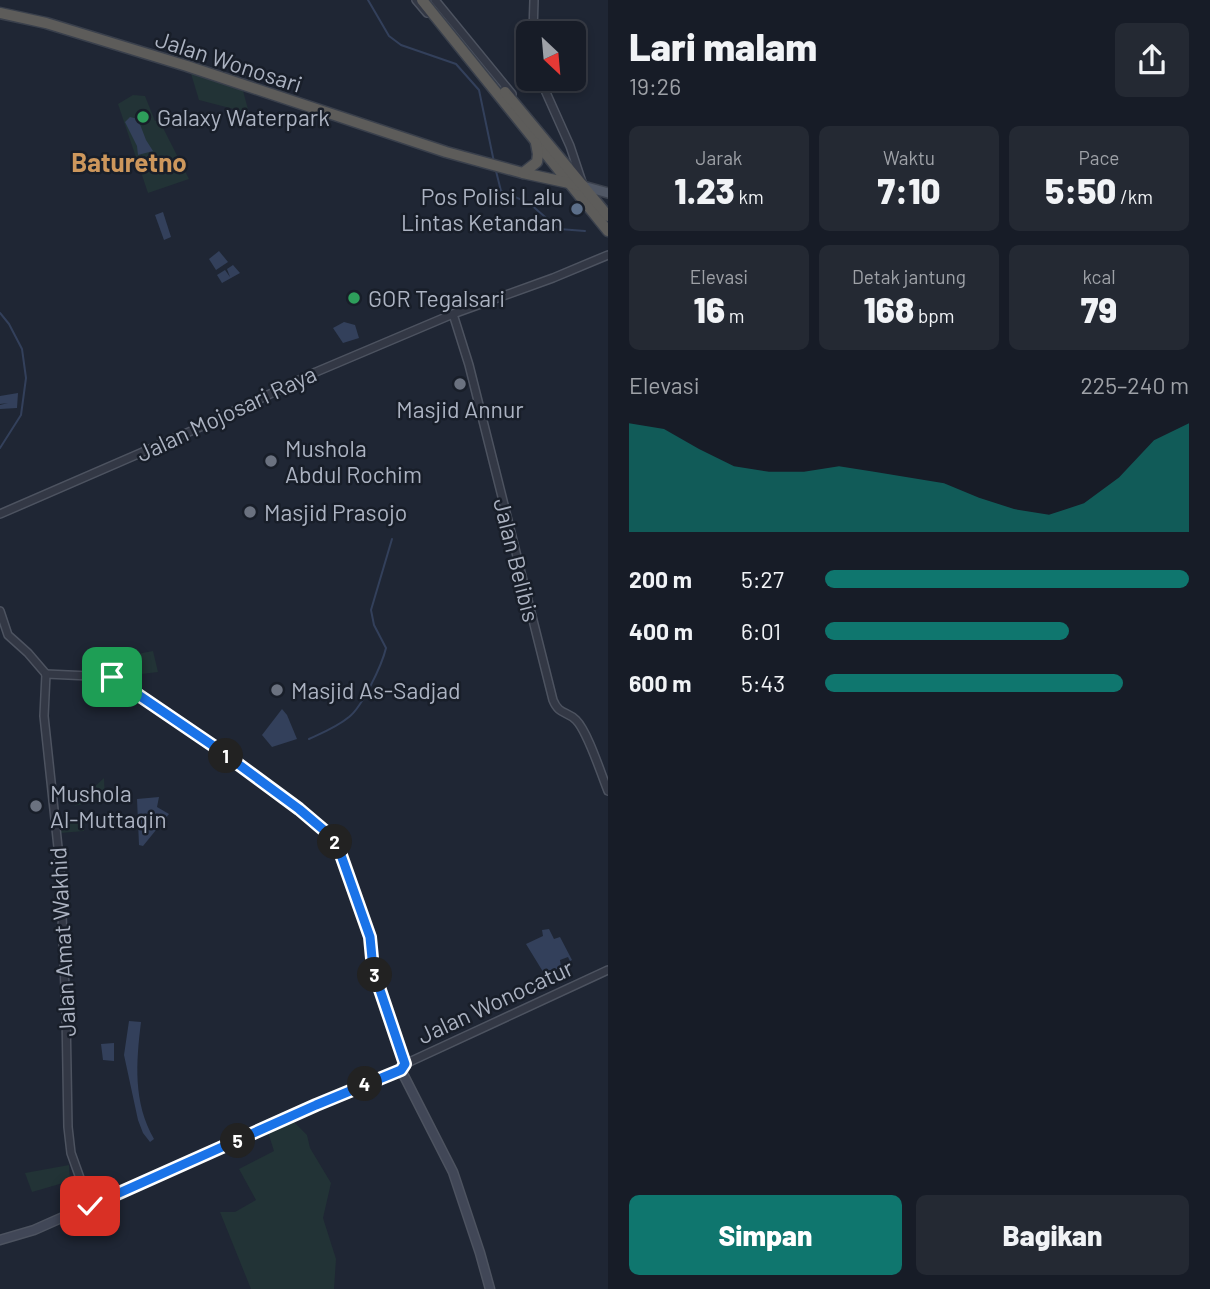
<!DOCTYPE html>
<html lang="id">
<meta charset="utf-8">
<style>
:root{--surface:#171c27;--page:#242933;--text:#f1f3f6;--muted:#9ea1a7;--line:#363a44;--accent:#0f766e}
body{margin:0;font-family:Barlow,sans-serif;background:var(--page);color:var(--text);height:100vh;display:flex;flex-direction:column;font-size:26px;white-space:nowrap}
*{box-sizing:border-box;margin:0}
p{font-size:23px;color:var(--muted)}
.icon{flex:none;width:38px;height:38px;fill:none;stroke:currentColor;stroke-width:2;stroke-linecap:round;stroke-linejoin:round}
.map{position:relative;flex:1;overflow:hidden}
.panel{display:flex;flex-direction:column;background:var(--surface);width:602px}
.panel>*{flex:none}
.needle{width:46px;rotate:154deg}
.controls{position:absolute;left:516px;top:21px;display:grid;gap:14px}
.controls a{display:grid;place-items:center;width:70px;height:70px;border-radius:10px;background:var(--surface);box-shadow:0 4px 10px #0003,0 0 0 2px var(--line);font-size:35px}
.pin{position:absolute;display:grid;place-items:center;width:60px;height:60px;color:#fff;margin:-30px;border-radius:14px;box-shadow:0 4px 10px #0006}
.km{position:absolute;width:35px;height:35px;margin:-18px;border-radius:50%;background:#222;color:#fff;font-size:19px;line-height:35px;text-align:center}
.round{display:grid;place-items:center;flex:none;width:74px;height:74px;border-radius:10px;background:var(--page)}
.headline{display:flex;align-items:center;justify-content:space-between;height:119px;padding:0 21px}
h1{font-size:38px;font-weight:800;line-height:52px}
.figures{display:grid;grid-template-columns:repeat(3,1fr);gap:10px;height:119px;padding:7px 21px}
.figures div{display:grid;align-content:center;border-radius:10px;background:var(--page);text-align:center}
.figures b{font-size:35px;font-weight:800}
.figures small{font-size:19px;font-weight:400}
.figures p{font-size:19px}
.chart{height:196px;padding:14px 21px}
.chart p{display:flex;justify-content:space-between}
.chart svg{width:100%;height:126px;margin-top:7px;fill:var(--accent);opacity:.7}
.button{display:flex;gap:14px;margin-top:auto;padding:14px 21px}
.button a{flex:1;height:80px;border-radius:10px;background:var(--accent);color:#fff;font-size:28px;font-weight:800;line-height:80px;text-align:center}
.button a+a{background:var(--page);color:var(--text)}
ul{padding:0 21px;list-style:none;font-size:23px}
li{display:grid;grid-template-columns:112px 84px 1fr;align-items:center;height:52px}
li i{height:18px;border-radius:9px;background:var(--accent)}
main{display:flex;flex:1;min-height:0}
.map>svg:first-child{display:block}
.green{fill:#223336}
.water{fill:#33405b}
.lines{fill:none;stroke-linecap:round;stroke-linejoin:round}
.stream{stroke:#33405b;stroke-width:2}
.tertiary-casing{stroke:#4d5360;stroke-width:10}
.secondary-casing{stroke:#4d5360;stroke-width:11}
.primary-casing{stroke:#3c424e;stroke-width:12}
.trunk-casing{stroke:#3a404c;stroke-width:13}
.tertiary{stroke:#333845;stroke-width:7}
.secondary{stroke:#414757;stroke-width:8}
.primary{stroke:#505765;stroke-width:9}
.trunk{stroke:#5d5c5a;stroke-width:10}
.route-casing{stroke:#fff;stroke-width:14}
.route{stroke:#1a73e8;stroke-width:9}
.leisure-dot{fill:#2e9e5b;stroke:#181e29;stroke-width:2.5}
.service-dot{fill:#5c6f8a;stroke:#181e29;stroke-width:2.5}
.worship-dot{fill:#6b7280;stroke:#181e29;stroke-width:2.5}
.labels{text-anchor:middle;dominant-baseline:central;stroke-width:5;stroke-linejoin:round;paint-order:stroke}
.street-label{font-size:23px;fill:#acb3c2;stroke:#181e29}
.poi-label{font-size:23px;fill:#acb3c2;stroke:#181e29;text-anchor:start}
.quarter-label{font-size:26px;font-weight:bold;fill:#cd975c;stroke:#181e29}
</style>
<main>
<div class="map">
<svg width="608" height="1289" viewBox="0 0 608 1289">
<rect width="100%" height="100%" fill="#1f2634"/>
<!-- green -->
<g class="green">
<polygon points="189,67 242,87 249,113 199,100"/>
<polygon points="133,95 145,96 155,121 159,120 189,179 148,193 118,104"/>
<polygon points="153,651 158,672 125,676 125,668 132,655"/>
<polygon points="104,778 105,802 100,800 74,806"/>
<polygon points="85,820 84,831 60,833 60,822"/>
<polygon points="293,1121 307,1135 310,1148 331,1183 323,1218 336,1259 334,1289 251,1289 220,1212 235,1212 256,1200 239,1169 274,1151 268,1132"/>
<polygon points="69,1165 70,1181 32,1192 25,1173"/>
</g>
<!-- water -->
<g class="water">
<polygon points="130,117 138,119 146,140 153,151 138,155 137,146 125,122"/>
<polygon points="163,212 171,237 164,240 155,215"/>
<polygon points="219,251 228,262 216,270 209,259"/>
<polygon points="233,265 240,273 222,283 217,275 225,270 230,277 227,269"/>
<polygon points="344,322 355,325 359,338 343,343 333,328"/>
<polygon points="18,393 17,408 0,409 0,405 8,403 0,404 0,396"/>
<polygon points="282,709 287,715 297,739 272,747 262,735"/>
<polygon points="159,797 157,807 169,814 143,846 139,845 137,799"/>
<polygon points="549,929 554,939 560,937 572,960 570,961 568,957 560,960 561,967 545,975 526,944 543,936 542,930"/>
<path d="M 129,1021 L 141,1022 C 136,1063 133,1102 154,1139 L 150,1142 L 143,1133 L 138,1120 L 124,1055 Z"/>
<polygon points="114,1043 114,1061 103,1060 101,1044"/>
</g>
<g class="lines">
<!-- stream -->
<g class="stream">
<polyline points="368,0 389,36 401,45 456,64 479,90 494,162"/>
<polyline points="496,171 501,191 529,203 559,229 585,231"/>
<polyline points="0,313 9,324 22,349 26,378 21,415 0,448"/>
<path d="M 309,739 C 322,733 337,727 349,717 C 362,707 382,665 386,648 L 374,625 L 371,610 L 392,539"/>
</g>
<defs>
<g id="tertiary">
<polyline points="416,0 427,13"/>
<polyline points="435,0 512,94"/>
<polyline points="533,33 534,0"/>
<polyline points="540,79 570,146 582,182"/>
<path d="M 453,314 L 469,365 L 553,700 C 559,715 567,711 576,720 C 588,732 601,774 608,791"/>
<polyline points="0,514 205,425 316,372 453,314 553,278 608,255"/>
<polyline points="0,611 8,635 28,653 46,674"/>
<polyline points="46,674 112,677 215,747 299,809 332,837 341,854 370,937 378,987 405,1064 608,970"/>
<polyline points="46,674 44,716 60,866 66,1013 68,1127 71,1153 90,1206"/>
</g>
<g id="secondary">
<polyline points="401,1070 453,1172 480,1253 490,1289"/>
<polyline points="0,1240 34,1230 316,1105 401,1070"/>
</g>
<polyline id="primary" points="583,186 608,193"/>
<g id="trunk">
<polyline points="422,0 608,231"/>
<polyline points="0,13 46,23 187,66 446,152 523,173 583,186"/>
<polyline points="505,92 608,216"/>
<polyline points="523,173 537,162 538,154 536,143"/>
</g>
</defs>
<!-- tertiary casing -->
<use href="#tertiary" class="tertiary-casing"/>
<!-- secondary casing -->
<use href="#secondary" class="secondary-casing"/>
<!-- primary casing -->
<use href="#primary" class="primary-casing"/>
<!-- trunk casing -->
<use href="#trunk" class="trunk-casing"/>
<!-- tertiary -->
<use href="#tertiary" class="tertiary"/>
<!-- secondary -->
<use href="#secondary" class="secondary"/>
<!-- primary -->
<use href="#primary" class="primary"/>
<!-- trunk -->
<use href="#trunk" class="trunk"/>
</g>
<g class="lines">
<defs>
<polyline id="route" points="90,1206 316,1105 401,1070 405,1064 379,987 373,969 370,937 341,855 332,837 299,809 215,747 112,677"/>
</defs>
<!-- route casing -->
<use href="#route" class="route-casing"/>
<!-- route -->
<use href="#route" class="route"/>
</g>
<!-- markers -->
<g class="leisure-dot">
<circle cx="143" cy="117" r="7"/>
<circle cx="354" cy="298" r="7"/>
</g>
<circle class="service-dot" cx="577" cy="209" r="7"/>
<g class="worship-dot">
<circle cx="460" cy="384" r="7"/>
<circle cx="271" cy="461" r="7"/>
<circle cx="250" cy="512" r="7"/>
<circle cx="277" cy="690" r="7"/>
<circle cx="36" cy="806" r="7"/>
</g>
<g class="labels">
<!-- street labels -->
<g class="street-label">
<text transform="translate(229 61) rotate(18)">Jalan Wonosari</text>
<text transform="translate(226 413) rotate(-25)">Jalan Mojosari Raya</text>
<text transform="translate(517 560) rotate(76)">Jalan Belibis</text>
<text transform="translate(62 942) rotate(-93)">Jalan Amat Wakhid</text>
<text transform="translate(495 1001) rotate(-25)">Jalan Wonocatur</text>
</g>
<!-- poi labels -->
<g class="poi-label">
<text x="157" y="117">Galaxy Waterpark</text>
<text x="563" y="196" text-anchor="end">Pos Polisi Lalu<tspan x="563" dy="26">Lintas Ketandan</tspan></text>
<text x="368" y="298">GOR Tegalsari</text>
<text x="460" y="409" text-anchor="middle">Masjid Annur</text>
<text x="285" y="448">Mushola<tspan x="285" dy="26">Abdul Rochim</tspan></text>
<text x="264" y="512">Masjid Prasojo</text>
<text x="291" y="690">Masjid As-Sadjad</text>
<text x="50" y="793">Mushola<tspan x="50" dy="26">Al-Muttaqin</tspan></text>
</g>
<!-- quarter labels -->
<g class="quarter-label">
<text x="129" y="161">Baturetno</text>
</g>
</g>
</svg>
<div class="controls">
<a><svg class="needle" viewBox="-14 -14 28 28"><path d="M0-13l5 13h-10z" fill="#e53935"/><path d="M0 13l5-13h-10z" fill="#9ea1a7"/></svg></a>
</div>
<div class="pin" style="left:112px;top:677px;background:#1e9e55"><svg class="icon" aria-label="arrive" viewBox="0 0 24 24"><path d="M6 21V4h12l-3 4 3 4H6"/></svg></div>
<div class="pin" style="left:90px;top:1206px;background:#d93025"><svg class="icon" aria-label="check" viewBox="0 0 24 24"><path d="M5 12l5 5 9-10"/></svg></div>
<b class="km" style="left:226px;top:756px">1</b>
<b class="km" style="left:335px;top:842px">2</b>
<b class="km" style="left:375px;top:975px">3</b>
<b class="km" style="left:365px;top:1084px">4</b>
<b class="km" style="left:238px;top:1141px">5</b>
</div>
<section class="panel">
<div class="headline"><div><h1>Lari malam</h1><p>19:26</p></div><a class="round"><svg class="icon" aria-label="share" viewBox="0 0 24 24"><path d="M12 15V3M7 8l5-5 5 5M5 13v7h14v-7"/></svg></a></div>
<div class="figures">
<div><p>Jarak</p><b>1.23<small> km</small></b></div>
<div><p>Waktu</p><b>7:10</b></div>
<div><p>Pace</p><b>5:50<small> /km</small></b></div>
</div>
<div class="figures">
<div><p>Elevasi</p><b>16<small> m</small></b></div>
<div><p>Detak jantung</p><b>168<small> bpm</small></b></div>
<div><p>kcal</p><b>79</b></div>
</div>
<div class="chart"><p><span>Elevasi</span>225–240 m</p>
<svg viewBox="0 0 160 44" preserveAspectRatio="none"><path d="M0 44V6L10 8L20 15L30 21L40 23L50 23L60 21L70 23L80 25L90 27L100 32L110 36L120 38L130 34L140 25L150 12L160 6V44z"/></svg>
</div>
<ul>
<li><b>200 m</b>5:27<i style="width:100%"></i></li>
<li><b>400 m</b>6:01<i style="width:67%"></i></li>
<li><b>600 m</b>5:43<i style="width:82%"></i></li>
</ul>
<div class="button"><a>Simpan</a><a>Bagikan</a></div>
</section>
</main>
